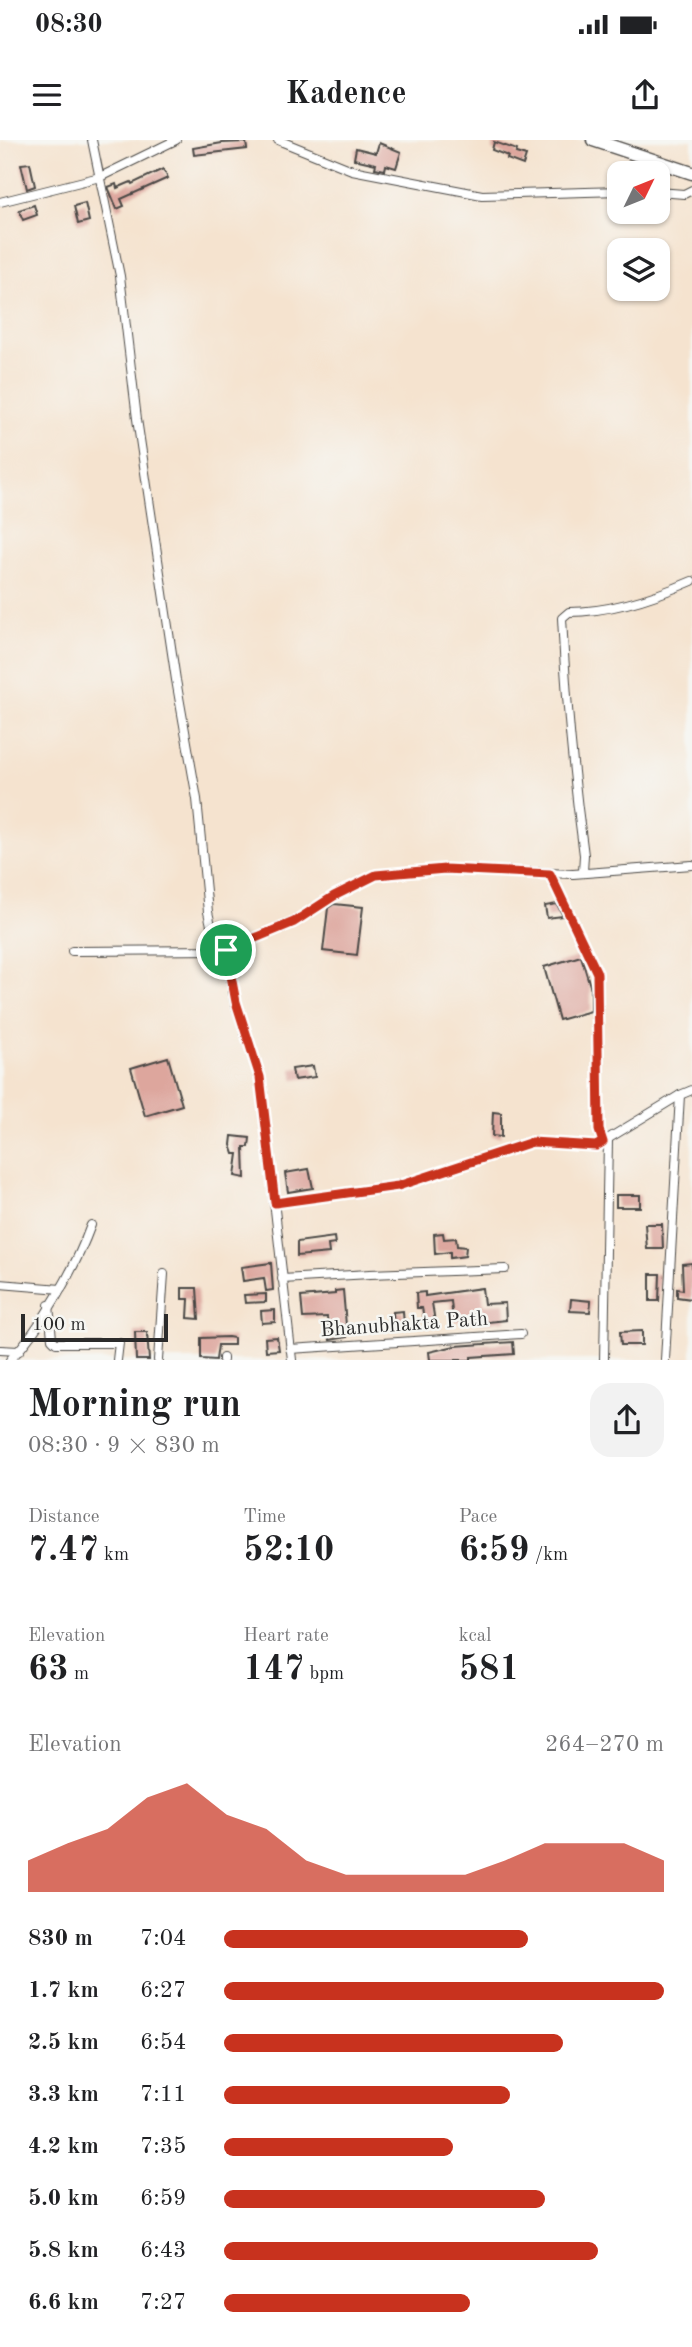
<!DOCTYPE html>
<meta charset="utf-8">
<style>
:root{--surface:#fff;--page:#f2f2f2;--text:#202124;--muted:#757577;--accent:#c8321e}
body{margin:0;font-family:"Old Standard TT",serif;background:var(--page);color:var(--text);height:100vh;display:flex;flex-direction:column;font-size:26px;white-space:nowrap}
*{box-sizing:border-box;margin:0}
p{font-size:23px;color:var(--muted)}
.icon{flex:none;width:38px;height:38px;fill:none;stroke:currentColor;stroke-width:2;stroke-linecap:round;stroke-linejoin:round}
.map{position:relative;height:1220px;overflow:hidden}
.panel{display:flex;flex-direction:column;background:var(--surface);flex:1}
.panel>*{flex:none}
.needle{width:46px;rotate:47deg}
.fabs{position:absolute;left:607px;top:21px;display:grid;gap:14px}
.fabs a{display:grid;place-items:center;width:63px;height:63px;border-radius:14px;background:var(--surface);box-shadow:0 2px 5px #0004;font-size:35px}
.scale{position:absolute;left:21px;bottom:18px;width:147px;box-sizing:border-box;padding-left:7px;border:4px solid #2b2b2b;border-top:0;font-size:19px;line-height:24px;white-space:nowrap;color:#2b2b2b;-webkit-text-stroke:5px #f6f6f2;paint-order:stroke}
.pin{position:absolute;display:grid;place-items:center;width:60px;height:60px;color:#fff;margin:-30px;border:4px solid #fff;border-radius:50%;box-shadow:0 2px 7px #0007}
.round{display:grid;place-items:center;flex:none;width:74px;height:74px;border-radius:21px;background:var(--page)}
.head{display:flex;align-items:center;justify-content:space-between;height:119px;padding:0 28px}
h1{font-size:38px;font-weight:800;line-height:52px}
.stats{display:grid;grid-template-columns:repeat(3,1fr);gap:10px;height:119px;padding:7px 28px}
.stats div{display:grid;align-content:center}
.stats b{font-size:35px;font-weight:800}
.stats small{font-size:19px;font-weight:400}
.stats p{font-size:19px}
.chart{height:196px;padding:14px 28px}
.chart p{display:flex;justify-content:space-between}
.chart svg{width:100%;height:126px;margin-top:7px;fill:var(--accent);opacity:.7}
ul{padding:0 28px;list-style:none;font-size:23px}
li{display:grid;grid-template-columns:112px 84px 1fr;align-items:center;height:52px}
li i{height:18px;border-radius:9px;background:var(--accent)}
.status{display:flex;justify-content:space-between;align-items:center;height:49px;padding:0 35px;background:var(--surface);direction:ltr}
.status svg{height:19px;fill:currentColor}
header{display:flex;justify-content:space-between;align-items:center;height:91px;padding:0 28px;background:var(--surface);font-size:32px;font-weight:800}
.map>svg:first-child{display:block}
.building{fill:#dda69d}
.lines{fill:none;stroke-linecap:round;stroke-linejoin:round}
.minor-casing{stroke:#494744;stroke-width:10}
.primary-casing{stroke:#494744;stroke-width:15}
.minor{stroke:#fff;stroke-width:8}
.primary{stroke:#fff;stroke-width:12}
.route-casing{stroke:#fff;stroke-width:14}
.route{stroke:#c8321e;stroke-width:9}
.labels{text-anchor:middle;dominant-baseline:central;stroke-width:5;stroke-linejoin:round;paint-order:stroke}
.street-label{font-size:21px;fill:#2b2b2b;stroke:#f6f6f2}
</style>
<div class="status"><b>08:30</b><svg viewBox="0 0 49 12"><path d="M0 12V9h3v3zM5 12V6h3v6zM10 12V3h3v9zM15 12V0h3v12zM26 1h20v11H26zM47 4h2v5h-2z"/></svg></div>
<header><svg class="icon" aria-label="menu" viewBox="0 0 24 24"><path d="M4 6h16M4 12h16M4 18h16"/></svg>Kadence<svg class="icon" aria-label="share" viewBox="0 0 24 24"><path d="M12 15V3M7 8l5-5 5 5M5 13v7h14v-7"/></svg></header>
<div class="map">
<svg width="692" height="1220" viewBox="0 0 692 1220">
<rect width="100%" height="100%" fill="#f6f6f2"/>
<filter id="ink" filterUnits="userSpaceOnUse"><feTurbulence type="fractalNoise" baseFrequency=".0143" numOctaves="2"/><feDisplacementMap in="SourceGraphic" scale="14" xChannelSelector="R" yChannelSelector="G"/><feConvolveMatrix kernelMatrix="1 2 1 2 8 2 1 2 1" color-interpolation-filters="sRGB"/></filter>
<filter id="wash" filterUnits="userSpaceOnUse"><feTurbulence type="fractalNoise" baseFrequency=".00686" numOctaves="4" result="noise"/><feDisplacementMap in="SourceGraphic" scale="28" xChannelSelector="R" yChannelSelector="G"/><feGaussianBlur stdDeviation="1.57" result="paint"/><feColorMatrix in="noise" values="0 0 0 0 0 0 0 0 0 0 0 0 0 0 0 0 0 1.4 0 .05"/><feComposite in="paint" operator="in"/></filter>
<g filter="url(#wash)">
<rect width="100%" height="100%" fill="#f5e3cf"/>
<g id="blocks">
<!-- building -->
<g class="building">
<polygon points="246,2 247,9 194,15 193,8 222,3"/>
<polygon points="494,2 517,10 516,13 526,16 523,25 507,19 508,16 492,10"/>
<polygon points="379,3 401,12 396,28 386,25 385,30 375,28 376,24 354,19 356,8 376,13"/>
<polygon points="30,23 35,46 27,49 21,24"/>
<polygon points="163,29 168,38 121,59 124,66 117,69 108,47 116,44 117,48 131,42 132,44"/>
<polygon points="85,63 89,81 78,84 74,66"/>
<polygon points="34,65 37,75 23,80 19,70"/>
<polygon points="334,764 363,767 357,815 323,811 328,768"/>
<polygon points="557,764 563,776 547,778 545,766"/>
<polygon points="581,816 591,849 591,871 559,880 544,827"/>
<polygon points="168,917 182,965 145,976 131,928"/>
<polygon points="313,926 315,937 294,940 292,929"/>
<polygon points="493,972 501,973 501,997 492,996"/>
<polygon points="232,996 250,998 249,1007 244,1007 245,1038 235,1036 238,1014 234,1014 231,1005"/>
<polygon points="309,1029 313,1048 288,1052 285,1033"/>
<rect x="616" y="1055" width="24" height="12"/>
<polygon points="645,1084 662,1084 663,1109 647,1109"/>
<polygon points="443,1093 444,1099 456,1098 457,1106 466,1107 465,1116 450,1118 450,1112 435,1114 434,1094"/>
<polygon points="334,1097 335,1104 328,1105 329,1113 297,1116 297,1102"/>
<polygon points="271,1123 273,1150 266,1151 264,1138 243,1141 241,1127"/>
<polygon points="692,1123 692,1159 677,1157 677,1149 683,1150 682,1124"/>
<polygon points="650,1134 660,1134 659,1161 650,1161"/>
<polygon points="182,1148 197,1148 199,1179 188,1178 189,1159 182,1159"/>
<polygon points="482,1148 484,1164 505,1163 506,1180 479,1183 479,1180 453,1181 451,1161 432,1163 435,1182 425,1183 422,1168 417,1168 416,1153 425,1152 425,1156"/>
<polygon points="343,1150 347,1197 330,1200 327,1177 303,1178 301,1157 335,1154 335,1151"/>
<polygon points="266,1154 266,1162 245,1163 244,1155"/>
<polygon points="571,1159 591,1161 590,1172 570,1171"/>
<polygon points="275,1170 275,1182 262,1183 261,1171"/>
<polygon points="403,1171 404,1187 394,1188 393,1172"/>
<polygon points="642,1191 642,1205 621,1205 620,1192"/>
<polygon points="135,1192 147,1192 149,1220 136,1220"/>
<polygon points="228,1197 234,1198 234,1205 218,1205 216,1220 201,1219 201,1198"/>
<polygon points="277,1197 279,1210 266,1211 265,1198"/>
<polygon points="513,1202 514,1214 471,1217 471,1220 430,1220 429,1212 455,1206"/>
</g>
</g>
</g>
<g filter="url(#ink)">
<use href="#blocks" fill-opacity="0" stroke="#494744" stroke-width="2"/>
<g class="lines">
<defs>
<g id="minor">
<polyline points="92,0 120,136 137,279 176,540 197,659 208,772 213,794 226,810 235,862 260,937 292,1220"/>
<polyline points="278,0 352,30 482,55 620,51"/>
<polyline points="658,52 684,54 692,50"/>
<polyline points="0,62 100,37 176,0"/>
<path d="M 583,732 L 584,715 C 573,636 566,557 562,478 L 569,472 C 611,472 653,458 692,441"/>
<polyline points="550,734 597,833 599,990 603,1002"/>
<polyline points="72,811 226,810 294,782 334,756 376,735 445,729 573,734 692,725"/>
<polyline points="275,1063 398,1046 532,1002 596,1006 680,955 692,950"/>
<polyline points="282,1139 370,1134 505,1129"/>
<polyline points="0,1144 61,1149"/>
<polyline points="49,1165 52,1199 56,1203 119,1203 117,1220"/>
<polyline points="290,1209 521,1194"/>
<polyline points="0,1210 19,1211"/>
<path d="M 10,1220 C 42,1187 75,1129 91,1085"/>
<polyline points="158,1220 164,1134"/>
<polyline points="223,1220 223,1218"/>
<polyline points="604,1220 608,1000"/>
<polyline points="665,1220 680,955"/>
</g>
<polyline id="primary" points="593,0 692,33"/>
</defs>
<!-- minor casing -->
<use href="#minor" class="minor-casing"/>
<!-- primary casing -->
<use href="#primary" class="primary-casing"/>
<!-- minor -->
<use href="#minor" class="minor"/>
<!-- primary -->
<use href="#primary" class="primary"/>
</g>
</g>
<g class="lines" filter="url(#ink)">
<defs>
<polygon id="route" points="445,729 550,734 597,833 599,990 603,1002 596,1006 532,1002 398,1046 275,1063 260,937 236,862 226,810 294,782 334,756 376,735"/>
</defs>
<!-- route casing -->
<use href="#route" class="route-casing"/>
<!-- route -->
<use href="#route" class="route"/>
</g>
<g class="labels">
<!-- street labels -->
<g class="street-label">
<text transform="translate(404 1185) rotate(-4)">Bhanubhakta Path</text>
</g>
</g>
</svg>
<div class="fabs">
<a><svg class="needle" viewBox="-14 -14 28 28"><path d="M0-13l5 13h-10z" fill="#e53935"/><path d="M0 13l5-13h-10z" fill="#757577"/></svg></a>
<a><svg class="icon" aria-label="layers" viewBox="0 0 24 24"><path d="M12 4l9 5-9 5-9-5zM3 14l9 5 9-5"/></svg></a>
</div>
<div class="scale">100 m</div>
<div class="pin" style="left:226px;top:810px;background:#1e9e55"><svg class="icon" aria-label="arrive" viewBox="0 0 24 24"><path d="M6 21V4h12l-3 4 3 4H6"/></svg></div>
</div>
<section class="panel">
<div class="head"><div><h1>Morning run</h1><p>08:30 · 9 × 830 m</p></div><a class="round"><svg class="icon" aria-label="share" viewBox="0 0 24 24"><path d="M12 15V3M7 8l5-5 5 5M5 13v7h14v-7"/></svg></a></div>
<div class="stats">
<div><p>Distance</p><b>7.47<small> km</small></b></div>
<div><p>Time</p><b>52:10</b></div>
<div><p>Pace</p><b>6:59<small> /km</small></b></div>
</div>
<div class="stats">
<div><p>Elevation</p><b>63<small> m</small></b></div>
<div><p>Heart rate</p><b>147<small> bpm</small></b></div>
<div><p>kcal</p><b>581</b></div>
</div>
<div class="chart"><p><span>Elevation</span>264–270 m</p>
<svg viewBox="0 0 160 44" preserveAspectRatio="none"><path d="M0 44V33L10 27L20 22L30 11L40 6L50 17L60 22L70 33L80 38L90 38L100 38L110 38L120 33L130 27L140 27L150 27L160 33V44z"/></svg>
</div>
<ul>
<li><b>830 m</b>7:04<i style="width:69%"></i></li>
<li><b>1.7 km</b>6:27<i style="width:100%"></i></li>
<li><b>2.5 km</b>6:54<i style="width:77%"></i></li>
<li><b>3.3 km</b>7:11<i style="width:65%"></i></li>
<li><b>4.2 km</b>7:35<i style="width:52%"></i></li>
<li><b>5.0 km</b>6:59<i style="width:73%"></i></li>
<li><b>5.8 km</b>6:43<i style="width:85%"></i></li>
<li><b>6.6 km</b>7:27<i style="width:56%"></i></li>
</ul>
</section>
